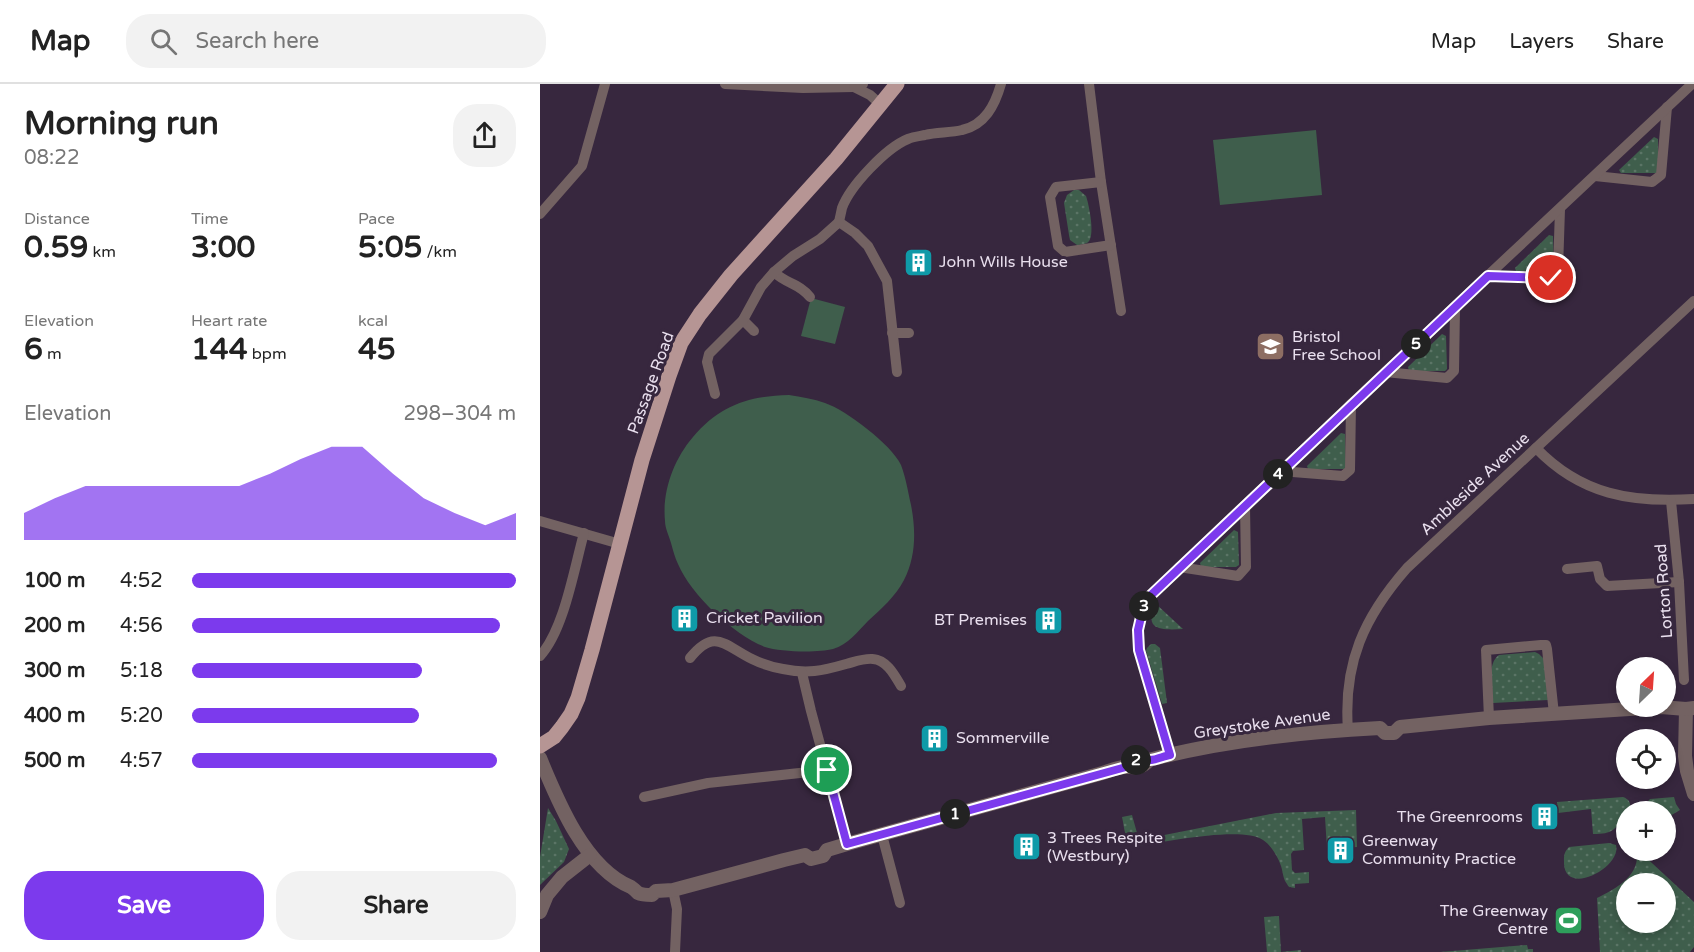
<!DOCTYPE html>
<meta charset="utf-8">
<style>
:root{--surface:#fff;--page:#f2f2f2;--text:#222;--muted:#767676;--line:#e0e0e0;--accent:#7c3aed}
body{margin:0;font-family:"Varela Round",sans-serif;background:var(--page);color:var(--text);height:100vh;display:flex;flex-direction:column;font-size:22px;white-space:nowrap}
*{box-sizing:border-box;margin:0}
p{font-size:20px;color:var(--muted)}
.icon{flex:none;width:33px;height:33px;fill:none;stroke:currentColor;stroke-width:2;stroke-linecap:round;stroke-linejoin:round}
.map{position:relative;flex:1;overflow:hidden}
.panel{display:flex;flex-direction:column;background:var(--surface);width:540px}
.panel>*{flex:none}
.needle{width:39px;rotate:25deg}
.fabs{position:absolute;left:1076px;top:573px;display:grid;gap:12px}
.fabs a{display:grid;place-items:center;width:60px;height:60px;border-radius:50%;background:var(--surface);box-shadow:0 3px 9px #0003;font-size:30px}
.pin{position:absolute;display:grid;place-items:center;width:51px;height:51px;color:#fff;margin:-26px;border:3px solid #fff;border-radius:50%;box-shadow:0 2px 6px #0007}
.km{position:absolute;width:30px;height:30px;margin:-15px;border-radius:50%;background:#222;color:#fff;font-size:16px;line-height:30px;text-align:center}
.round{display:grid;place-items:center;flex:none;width:63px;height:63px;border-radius:24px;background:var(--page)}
.headline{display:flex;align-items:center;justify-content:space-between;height:102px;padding:0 24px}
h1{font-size:33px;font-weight:700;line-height:45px}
.stats{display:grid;grid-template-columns:repeat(3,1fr);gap:9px;height:102px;padding:6px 24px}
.stats div{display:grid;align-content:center}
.stats b{font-size:30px;font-weight:700}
.stats small{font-size:16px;font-weight:400}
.stats p{font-size:16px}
.chart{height:168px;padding:12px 24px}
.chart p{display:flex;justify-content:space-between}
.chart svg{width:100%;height:108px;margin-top:6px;fill:var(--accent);opacity:.7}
.action{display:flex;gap:12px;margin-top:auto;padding:12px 24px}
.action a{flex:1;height:69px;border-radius:24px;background:var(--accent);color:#fff;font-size:24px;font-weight:700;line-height:69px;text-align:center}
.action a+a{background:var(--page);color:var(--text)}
ul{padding:0 24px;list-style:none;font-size:20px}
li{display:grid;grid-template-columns:96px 72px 1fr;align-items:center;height:45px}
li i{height:15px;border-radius:8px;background:var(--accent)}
header{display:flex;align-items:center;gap:36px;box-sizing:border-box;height:84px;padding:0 30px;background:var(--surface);border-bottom:2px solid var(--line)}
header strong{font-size:28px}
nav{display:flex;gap:33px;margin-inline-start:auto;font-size:21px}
.search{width:420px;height:54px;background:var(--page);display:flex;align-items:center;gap:15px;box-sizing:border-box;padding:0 21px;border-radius:24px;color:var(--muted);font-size:22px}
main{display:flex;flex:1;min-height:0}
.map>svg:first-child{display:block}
.grass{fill:url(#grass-dots);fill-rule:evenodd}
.park{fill:#3f5e4c}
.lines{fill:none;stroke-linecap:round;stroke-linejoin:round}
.minor{stroke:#736262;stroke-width:10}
.tertiary{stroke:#736262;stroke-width:14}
.primary{stroke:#b69594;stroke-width:15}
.route-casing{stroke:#fff;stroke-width:12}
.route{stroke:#7c3aed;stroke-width:8}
.labels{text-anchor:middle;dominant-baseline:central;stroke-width:6;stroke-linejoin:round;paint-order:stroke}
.poi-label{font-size:16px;fill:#e9dfee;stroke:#37273e;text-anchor:start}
.street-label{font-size:16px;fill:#e9dfee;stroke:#37273e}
</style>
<header>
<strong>Map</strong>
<div class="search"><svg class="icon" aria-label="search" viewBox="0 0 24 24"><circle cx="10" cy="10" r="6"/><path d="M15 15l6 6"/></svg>Search here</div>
<nav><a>Map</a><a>Layers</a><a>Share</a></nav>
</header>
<main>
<section class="panel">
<div class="headline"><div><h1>Morning run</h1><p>08:22</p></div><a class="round"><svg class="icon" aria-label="share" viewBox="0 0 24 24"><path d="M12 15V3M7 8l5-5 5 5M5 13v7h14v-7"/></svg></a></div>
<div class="stats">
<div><p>Distance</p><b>0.59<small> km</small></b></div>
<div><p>Time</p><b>3:00</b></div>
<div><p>Pace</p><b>5:05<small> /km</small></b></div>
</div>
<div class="stats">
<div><p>Elevation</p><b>6<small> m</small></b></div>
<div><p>Heart rate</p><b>144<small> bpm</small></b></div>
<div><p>kcal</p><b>45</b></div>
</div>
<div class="chart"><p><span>Elevation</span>298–304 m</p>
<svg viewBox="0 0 160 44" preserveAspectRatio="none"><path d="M0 44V33L10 27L20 22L30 22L40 22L50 22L60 22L70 22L80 17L90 11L100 6L110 6L120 17L130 27L140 33L150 38L160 33V44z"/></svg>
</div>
<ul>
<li><b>100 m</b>4:52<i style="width:100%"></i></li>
<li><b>200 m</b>4:56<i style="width:95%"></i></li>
<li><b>300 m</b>5:18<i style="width:71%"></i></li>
<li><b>400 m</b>5:20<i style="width:70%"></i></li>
<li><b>500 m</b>4:57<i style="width:94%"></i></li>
</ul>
<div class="action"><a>Save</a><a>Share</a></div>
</section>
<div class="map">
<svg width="1154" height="868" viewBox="0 0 1154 868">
<defs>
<pattern id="grass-dots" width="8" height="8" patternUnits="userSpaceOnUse" patternTransform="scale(1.5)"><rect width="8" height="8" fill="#3f5e4c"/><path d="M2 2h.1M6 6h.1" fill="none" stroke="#5b7566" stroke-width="1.8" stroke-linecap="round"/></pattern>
</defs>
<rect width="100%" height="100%" fill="#37273e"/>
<!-- grass -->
<g class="grass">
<polygon points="1114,53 1118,55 1118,87 1116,89 1081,89 1079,86"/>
<path d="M 534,106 L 539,106 L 546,112 C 549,121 556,154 547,159 C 545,160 539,161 537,161 L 530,156 L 529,151 L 524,119 L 527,111 Z"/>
<polygon points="1009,151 1013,152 1014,185 1012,187 976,187 975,184"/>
<polygon points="902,250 906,252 907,285 905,287 869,287 868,283"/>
<polygon points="801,349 805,350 806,383 804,385 768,385 767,382"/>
<polygon points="694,446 698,448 699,481 696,483 661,483 660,479"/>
<path d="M 616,520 L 643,545 C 623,546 602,547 616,520 Z"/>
<polygon points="611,560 615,560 620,564 627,619 622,620 606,567 607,564"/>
<path d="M 995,568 L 999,570 L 1005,576 L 1008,616 L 953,619 C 953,605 946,580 959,571 Z"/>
<path d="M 1083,713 C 1089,715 1091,719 1090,725 L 1086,728 L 1086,730 C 1075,746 1073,750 1053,750 L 1051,725 L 1018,729 L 1017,718 Z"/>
<polygon points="1134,713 1136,720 1140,726 1125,735 1125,728 1099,727 1110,715"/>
<polygon points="8,724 16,737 29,765 24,778 0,801 0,773"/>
<path d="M 816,726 L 817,763 L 787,765 L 785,733 L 762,735 L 764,766 L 753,767 L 751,770 L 752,786 L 755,789 L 769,788 L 769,799 L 755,800 L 755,804 C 750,803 749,804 747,800 C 743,795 743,788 741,782 C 738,773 731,761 723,756 C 702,742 625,758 598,762 C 584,759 585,746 582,733 L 592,731 L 599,756 L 736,729 Z"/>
<path d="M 1069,759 L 1076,761 C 1082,783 1026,813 1024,780 C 1024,773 1023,769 1029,763 Z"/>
<path d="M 1096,767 L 1099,767 L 1154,818 L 1154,863 L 1150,868 L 1060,868 L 1057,814 C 1076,805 1102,790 1096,767 ZM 1086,800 L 1125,800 L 1125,838 L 1086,838 Z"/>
<polygon points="739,832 741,868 761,866 761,868 727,868 724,833"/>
<polygon points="987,861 988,865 993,865 993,868 900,868"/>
</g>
<!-- park -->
<g class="park">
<polygon points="776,46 782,111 680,121 673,56"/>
<polygon points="271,214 305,223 295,260 261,252"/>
<path d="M 249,311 C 261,313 274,315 285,319 C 306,326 352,361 361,381 C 366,394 368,408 371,421 C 376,446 376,473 364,496 C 355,513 341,525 328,537 C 318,547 308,561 293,565 C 278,569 240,568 225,563 C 194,551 151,511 138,480 C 135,474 133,466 131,459 C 129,452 125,444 125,437 C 122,407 134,375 153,353 C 180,321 209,312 249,311 Z"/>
</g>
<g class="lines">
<!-- minor -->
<g class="minor">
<polyline points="185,0 263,4 314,3 323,0"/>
<polyline points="549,0 561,98 581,227"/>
<polyline points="314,3 330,11 340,20"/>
<polyline points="1055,92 1112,98 1121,91 1127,23"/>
<polyline points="561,98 516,103 510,113 518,162 525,168 571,161"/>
<polyline points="0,130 42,82 65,0"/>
<path d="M 299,138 C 300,133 301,129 302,124 C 310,102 346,64 368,55 C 373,53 380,52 385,51 C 397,48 410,49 422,46 C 445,41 455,21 461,0"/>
<path d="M 234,188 C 246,200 259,199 270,213"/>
<polyline points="948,192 1011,194 1018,186 1020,125"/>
<polyline points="203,236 214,247"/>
<polyline points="352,249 369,249"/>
<polyline points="845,288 907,294 914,287 915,224"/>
<polyline points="175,310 167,278 169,270 203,236 221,203 234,188 253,172 280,155 299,138 315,149 328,162 347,197 357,288"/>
<path d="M 996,364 C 1041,411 1092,419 1154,415"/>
<polyline points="740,387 803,392 810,386 811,320"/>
<polyline points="1131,417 1139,498 1144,596"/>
<polyline points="0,437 80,460"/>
<polyline points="639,483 698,492 706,483 705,422"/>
<polyline points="1027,485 1057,482 1060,495 1067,502 1139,498"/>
<path d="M 0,572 C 24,546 34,485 44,449"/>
<path d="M 150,574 C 175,543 185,562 212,575 C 222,580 232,583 243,585 C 267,590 282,587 306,580 C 314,578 324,574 333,575 C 347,576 355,592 361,602"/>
<polyline points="262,589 271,627 307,760"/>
<polyline points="949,634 946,566 1001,561 1006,561 1007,565 1014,630"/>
<path d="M 808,646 C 803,579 824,533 867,484 L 1154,217"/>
<polyline points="630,671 599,566 598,546 604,520 609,513 811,320 1152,0"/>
<polyline points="104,713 168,699 287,686"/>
<polyline points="342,751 360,819"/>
<polyline points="133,806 137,825 135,868"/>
</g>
<!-- tertiary -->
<g class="tertiary">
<polyline points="1146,625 1145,672 1147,687 1154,710"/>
<path d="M 0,674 C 18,718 45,784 91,803 C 94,805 96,807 98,809 C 102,811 108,811 112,811 L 116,807 L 133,806 L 244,776 L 265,771 L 271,775 L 283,772 L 287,766 L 307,760 L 559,690 C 567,688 577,683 585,683 C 596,683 601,685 609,676"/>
<path d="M 600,675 L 609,676 C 684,656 762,648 840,644 L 845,649 L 854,649 L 860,643 L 949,634 L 1121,623 L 1146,625 L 1154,624"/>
<polyline points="0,828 7,811 22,793 50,771"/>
</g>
<!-- primary -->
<polyline class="primary" points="0,662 14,653 22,643 31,630 38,614 52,566 102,376 129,292 141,259 160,230 191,191 296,75 357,0"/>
</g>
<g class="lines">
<defs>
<path id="route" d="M 287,686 L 307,760 L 586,683 C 595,673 598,676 610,676 C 616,676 624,672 630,671 L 599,566 L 598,546 L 604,520 L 609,513 L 948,192 L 1011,194"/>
</defs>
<!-- route casing -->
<use href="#route" class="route-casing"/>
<!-- route -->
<use href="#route" class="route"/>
</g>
<!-- icons -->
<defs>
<symbol id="building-square" viewBox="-11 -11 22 22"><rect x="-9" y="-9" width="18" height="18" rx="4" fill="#0f9aa8" stroke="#37273e"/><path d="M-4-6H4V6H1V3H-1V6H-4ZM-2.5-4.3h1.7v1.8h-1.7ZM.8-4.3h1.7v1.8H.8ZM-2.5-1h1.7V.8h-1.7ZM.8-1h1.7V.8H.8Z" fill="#fff"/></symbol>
<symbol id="school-square" viewBox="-11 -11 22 22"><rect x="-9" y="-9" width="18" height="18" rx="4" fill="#8d6e63" stroke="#37273e"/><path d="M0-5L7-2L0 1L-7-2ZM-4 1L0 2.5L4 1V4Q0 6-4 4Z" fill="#fff"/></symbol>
<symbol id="stadium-square" viewBox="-11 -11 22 22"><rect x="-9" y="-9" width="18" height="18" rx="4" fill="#2e9e5b" stroke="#37273e"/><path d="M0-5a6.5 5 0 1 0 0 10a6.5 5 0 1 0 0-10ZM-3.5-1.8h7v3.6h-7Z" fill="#fff"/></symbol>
</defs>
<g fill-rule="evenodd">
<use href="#building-square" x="362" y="162" width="33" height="33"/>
<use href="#school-square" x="714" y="246" width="33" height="33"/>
<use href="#building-square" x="128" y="518" width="33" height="33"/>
<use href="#building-square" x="492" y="520" width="33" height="33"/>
<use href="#building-square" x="378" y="638" width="33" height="33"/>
<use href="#building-square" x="988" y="716" width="33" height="33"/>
<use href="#building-square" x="470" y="746" width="33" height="33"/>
<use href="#building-square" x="784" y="750" width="33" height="33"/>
<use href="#stadium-square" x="1012" y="820" width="33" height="33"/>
</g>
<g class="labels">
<!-- poi labels -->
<g class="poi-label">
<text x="399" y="178">John Wills House</text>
<text x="752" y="253">Bristol<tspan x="752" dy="18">Free School</tspan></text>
<text x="166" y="534">Cricket Pavilion</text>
<text x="487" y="536" text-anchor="end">BT Premises</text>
<text x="416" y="654">Sommerville</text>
<text x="983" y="733" text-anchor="end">The Greenrooms</text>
<text x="507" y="754">3 Trees Respite<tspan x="507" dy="18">(Westbury)</tspan></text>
<text x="822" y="757">Greenway<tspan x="822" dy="18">Community Practice</tspan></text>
<text x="1008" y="827" text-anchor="end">The Greenway<tspan x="1008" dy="18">Centre</tspan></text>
</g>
<!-- street labels -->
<g class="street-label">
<text transform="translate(111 299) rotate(-70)">Passage Road</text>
<text transform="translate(935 400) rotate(-43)">Ambleside Avenue</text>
<text transform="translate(1124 507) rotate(-94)">Lorton Road</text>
<text transform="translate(722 640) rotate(-8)">Greystoke Avenue</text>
</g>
</g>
</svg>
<div class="fabs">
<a><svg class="needle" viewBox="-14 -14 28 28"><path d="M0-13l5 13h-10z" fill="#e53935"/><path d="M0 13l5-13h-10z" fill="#767676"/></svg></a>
<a><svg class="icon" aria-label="locate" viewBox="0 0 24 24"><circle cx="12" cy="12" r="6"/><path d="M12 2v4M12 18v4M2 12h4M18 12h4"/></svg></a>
<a>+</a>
<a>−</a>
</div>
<div class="pin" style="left:287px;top:686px;background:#1e9e55"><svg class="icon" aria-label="arrive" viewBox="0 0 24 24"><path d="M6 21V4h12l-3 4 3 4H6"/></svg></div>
<div class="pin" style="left:1011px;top:194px;background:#d93025"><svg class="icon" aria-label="check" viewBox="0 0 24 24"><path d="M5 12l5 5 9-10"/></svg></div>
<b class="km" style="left:415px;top:730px">1</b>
<b class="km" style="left:596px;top:676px">2</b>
<b class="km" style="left:604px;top:522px">3</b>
<b class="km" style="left:738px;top:390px">4</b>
<b class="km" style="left:876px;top:260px">5</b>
</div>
</main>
